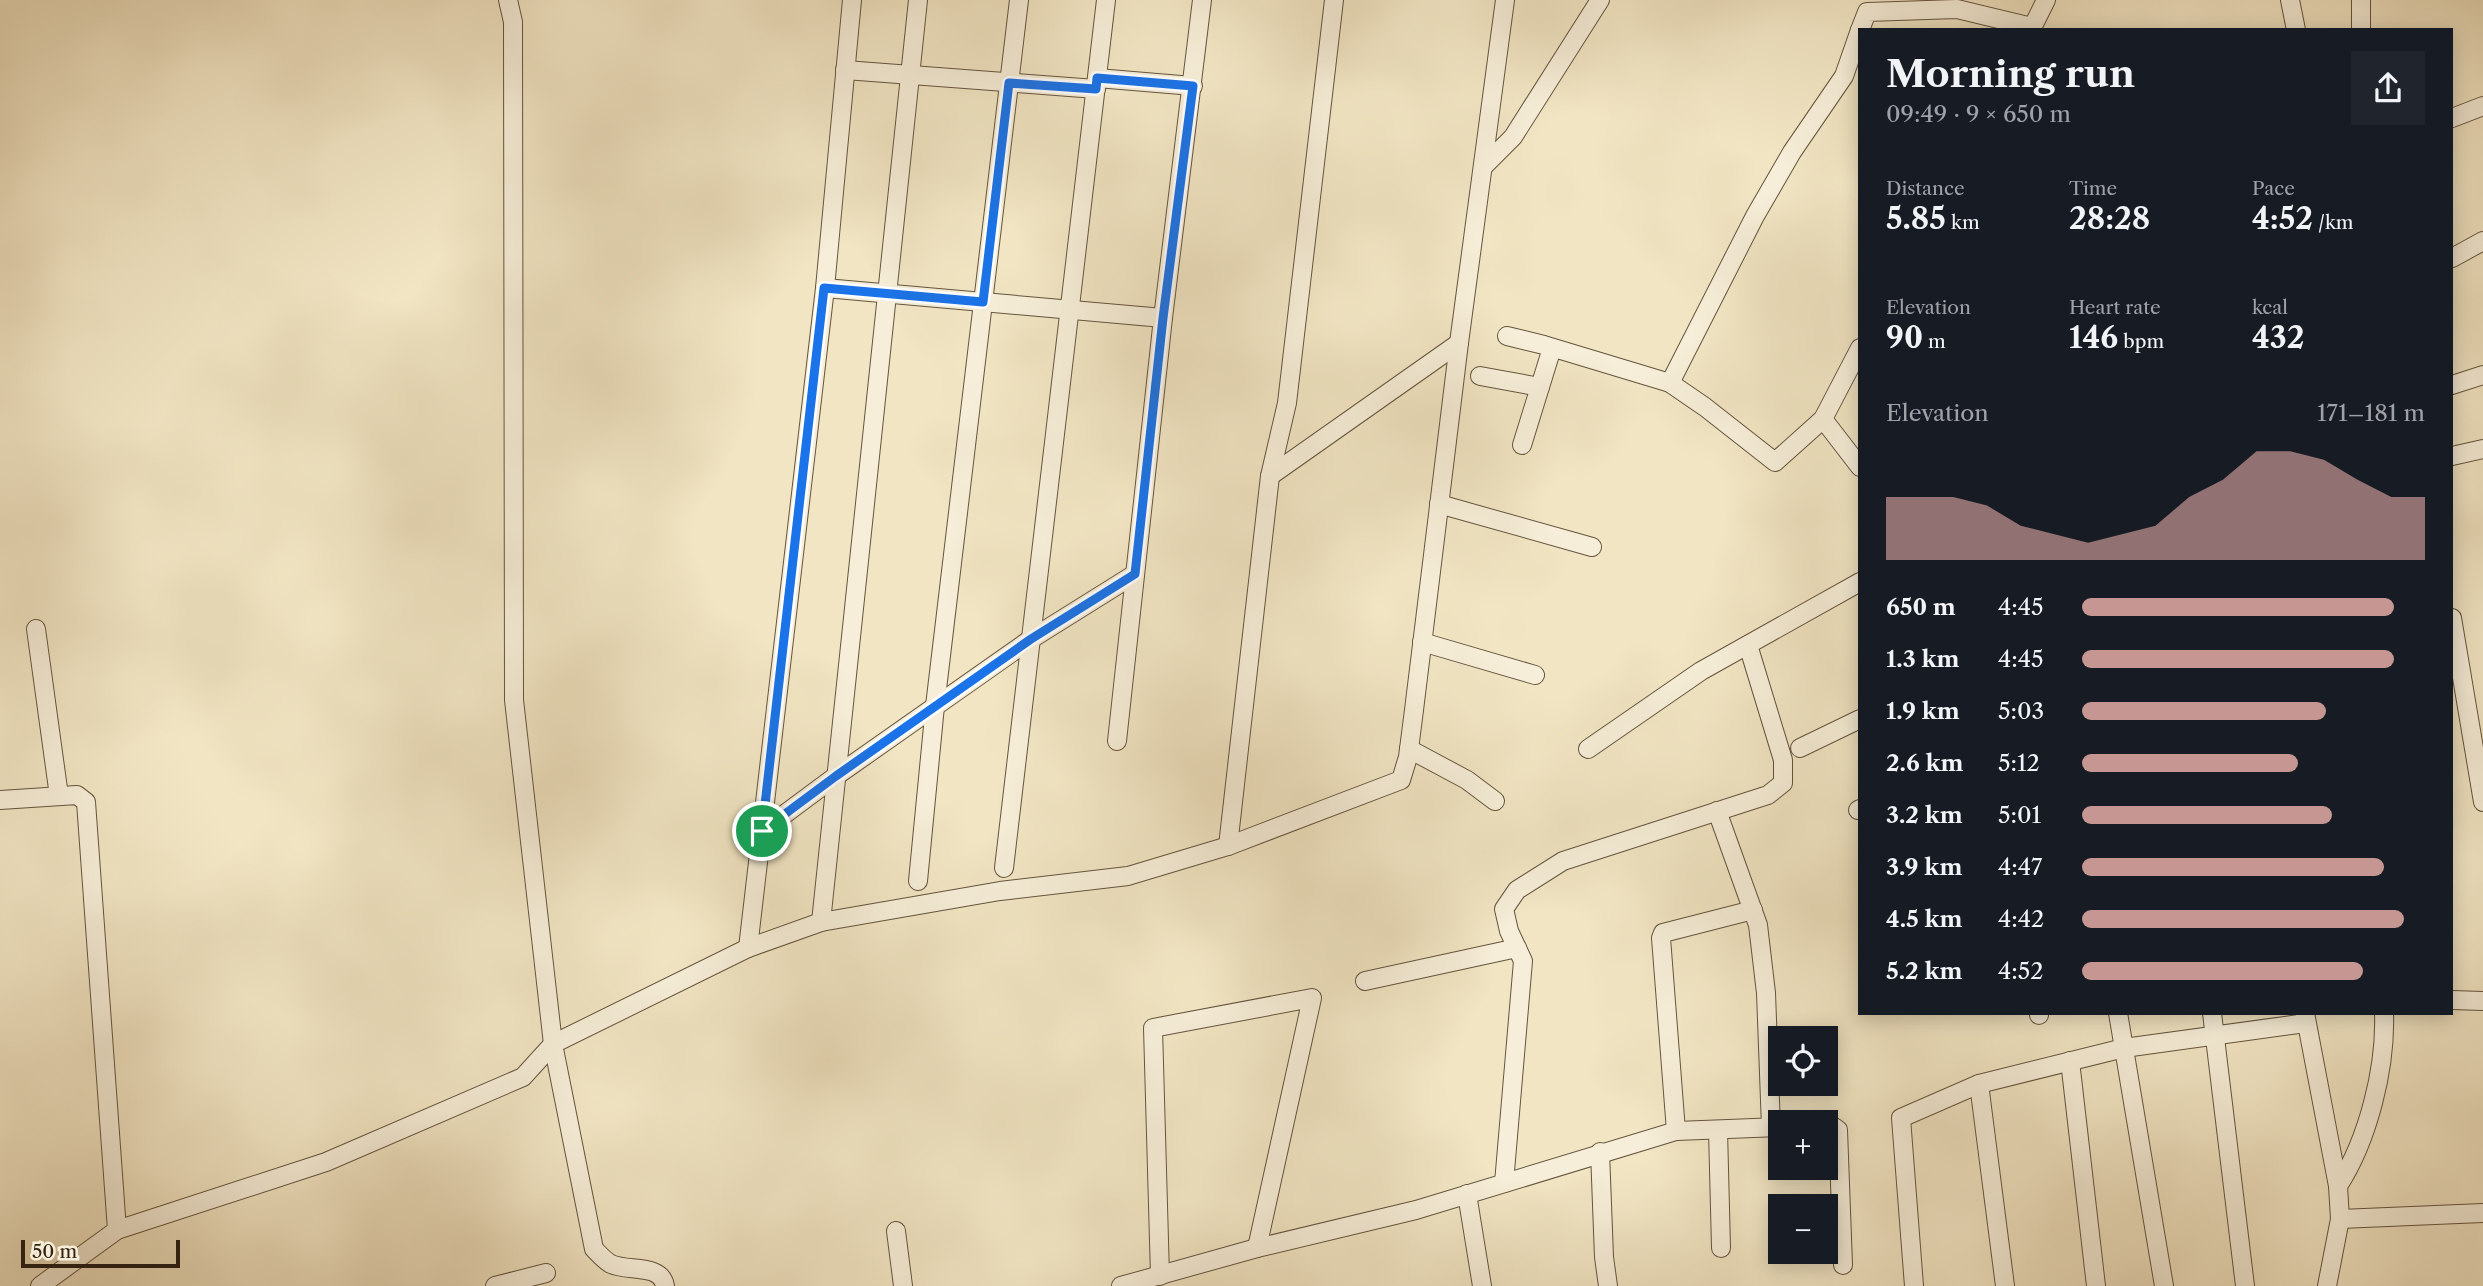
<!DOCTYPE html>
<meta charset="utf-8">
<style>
:root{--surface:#171b24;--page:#20242c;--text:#f1f3f6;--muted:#9ea1a6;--accent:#c59692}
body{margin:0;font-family:"Libre Caslon Text",serif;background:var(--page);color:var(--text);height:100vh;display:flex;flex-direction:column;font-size:26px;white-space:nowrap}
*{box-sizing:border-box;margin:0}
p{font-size:23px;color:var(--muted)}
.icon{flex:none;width:38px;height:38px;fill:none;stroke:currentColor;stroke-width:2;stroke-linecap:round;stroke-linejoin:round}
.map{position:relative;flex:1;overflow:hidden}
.drawer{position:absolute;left:1858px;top:28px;width:595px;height:987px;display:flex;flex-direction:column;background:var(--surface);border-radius:0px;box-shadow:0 4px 18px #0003}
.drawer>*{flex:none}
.tools{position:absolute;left:1768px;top:1026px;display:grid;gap:14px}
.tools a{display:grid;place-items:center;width:70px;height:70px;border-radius:0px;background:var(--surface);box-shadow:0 4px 18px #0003;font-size:35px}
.scale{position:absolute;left:21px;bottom:18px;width:159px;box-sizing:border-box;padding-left:7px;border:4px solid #362411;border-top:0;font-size:19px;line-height:24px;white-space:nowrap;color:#362411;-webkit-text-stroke:5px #f6eed8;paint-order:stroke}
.pin{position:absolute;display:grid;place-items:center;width:60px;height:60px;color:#fff;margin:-30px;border:4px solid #fff;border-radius:50%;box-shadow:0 2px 7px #0007}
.round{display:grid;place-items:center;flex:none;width:74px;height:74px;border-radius:0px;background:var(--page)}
.overview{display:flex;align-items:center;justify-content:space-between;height:119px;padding:0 28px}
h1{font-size:38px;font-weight:700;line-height:52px}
.figures{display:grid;grid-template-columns:repeat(3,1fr);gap:10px;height:119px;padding:7px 28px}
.figures div{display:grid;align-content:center}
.figures b{font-size:30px;font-weight:700}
.figures small{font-size:19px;font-weight:400}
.figures p{font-size:19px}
.chart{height:196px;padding:14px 28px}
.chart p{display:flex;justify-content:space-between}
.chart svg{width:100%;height:126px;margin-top:7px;fill:var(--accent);opacity:.7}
ul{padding:0 28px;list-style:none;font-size:23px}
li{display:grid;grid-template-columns:112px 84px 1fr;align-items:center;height:52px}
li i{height:18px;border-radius:9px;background:var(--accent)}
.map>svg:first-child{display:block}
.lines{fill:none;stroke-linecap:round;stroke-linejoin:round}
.minor-casing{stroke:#65543e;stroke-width:20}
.minor{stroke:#f6eed8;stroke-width:18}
.route-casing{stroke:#fff;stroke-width:14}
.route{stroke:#1a73e8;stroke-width:9}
</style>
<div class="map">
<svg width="2483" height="1286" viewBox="0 0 2483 1286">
<rect width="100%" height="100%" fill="#f1e5c3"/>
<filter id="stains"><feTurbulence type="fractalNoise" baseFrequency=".00286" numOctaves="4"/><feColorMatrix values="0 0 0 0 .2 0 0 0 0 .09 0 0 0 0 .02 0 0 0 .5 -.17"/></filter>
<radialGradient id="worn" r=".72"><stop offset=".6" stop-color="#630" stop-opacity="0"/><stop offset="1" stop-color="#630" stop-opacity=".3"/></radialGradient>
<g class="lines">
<defs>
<g id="minor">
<path d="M 508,0 L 513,22 L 514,700 L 553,1044 L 594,1249 C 599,1254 605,1261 611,1264 C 628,1272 661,1263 665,1286"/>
<polyline points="2290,0 2296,30"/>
<polyline points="2361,0 2361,30"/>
<polyline points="1860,30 1867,12 1957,9 2032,27"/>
<polyline points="2031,30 2046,0"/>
<polyline points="845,70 1096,89"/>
<polyline points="1097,78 1193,86"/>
<polyline points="2452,118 2483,106"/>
<polyline points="1483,167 1513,137 1600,0"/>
<polyline points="2452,258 2483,241"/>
<polyline points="825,288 1163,318"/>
<polyline points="1507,336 1544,345 1670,383 1705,407 1775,462 1823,419 1860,348"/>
<polyline points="1480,376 1540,387"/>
<polyline points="1670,383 1755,216 1792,152 1844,76 1860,30"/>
<polyline points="2452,385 2483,375"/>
<polyline points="1823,419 1860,467"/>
<polyline points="1522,445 1552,348"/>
<polyline points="2452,456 2483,449"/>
<polyline points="1270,476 1459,343"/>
<polyline points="1439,504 1592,547"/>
<polyline points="2452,618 2483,802"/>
<polyline points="36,629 59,796"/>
<polyline points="1422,642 1535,675"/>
<polyline points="1117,741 1163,318 1202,0"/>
<polyline points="1800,748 1860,719"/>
<polyline points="1409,749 1467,780 1495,801"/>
<polyline points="1588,749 1701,671 1860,582"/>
<polyline points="0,800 77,795 86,802 117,1230 40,1286"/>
<polyline points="1858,810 1860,809"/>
<polyline points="1717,811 1758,925 1766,993 1771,1127"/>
<polyline points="762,831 836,776 1031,639 1135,574"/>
<polyline points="1228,846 1270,476 1287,403 1334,0"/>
<polyline points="1004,868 1106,0"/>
<polyline points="918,881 935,706 1019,0"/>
<polyline points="821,922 918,0"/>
<polyline points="748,948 825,288 852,0"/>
<polyline points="1365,981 1517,948"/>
<polyline points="2452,1000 2483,1001"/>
<polyline points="2039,1013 2039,1015"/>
<polyline points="2118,1013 2164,1286"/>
<polyline points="2212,1013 2245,1286"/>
<polyline points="2305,1013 2338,1186 2340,1219 2327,1286"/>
<polyline points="2070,1061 2096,1286"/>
<polyline points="1979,1084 2005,1286"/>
<polyline points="1825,1127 1834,1127 1838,1130 1843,1265"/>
<polyline points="1718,1130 1721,1248"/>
<polyline points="1676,1131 1661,938 1663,933 1753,910"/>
<polyline points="1600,1152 1604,1257 1608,1286"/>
<polyline points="1504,1183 1523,961 1509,931 1504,909 1517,890 1563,861 1768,795 1783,783 1783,760 1748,645"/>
<path d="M 2338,1186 C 2368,1140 2386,1068 2384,1013"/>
<polyline points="1467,1194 1482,1286"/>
<polyline points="2340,1219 2483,1213"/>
<polyline points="117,1230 326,1162 523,1077 553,1044 748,948 821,922 1000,891 1128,876 1228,846 1401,780 1408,757 1414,710 1459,343 1505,0"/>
<polyline points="896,1231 903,1286"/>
<polyline points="1160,1276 1153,1028 1312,998 1257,1248"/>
<polyline points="495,1286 546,1273"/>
<polyline points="1121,1286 1257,1248 1416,1210 1676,1131 1780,1127"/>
<polyline points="1914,1286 1901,1118 1979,1084 2124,1048 2306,1023"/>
</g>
</defs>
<!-- minor casing -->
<use href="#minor" class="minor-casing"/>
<!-- minor -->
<use href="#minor" class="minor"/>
</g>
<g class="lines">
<defs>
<polygon id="route" points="1097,78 1193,86 1163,318 1135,574 1031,639 836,776 762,831 824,288 983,302 1009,83 1096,89"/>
</defs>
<!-- route casing -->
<use href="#route" class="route-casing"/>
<!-- route -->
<use href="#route" class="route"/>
</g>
<rect width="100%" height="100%" filter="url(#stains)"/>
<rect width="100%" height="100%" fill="url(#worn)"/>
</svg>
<div class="tools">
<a><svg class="icon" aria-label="locate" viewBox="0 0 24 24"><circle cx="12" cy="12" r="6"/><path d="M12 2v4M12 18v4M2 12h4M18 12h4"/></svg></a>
<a>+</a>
<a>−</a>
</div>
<div class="scale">50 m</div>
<div class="pin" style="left:762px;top:831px;background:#1e9e55"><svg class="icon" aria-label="arrive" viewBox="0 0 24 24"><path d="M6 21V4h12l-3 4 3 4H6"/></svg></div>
<section class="drawer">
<div class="overview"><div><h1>Morning run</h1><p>09:49 · 9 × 650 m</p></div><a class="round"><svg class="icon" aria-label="share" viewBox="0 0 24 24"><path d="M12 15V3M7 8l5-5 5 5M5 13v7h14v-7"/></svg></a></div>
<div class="figures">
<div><p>Distance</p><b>5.85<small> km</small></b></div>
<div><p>Time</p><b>28:28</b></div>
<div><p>Pace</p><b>4:52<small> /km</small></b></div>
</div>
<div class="figures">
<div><p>Elevation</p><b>90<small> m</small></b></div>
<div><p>Heart rate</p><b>146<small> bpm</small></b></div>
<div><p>kcal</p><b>432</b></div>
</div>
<div class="chart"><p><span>Elevation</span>171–181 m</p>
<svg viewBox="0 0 160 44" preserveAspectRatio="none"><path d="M0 44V22L10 22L20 22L30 25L40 32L50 35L60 38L70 35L80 32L90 22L100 16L110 6L120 6L130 9L140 16L150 22L160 22V44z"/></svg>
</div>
<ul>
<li><b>650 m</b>4:45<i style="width:91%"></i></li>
<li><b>1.3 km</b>4:45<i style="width:91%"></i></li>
<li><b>1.9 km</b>5:03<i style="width:71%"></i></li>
<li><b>2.6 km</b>5:12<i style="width:63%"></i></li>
<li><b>3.2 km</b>5:01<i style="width:73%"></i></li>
<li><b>3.9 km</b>4:47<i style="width:88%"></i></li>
<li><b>4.5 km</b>4:42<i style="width:94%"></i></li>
<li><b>5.2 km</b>4:52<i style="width:82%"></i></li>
</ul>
</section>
</div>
